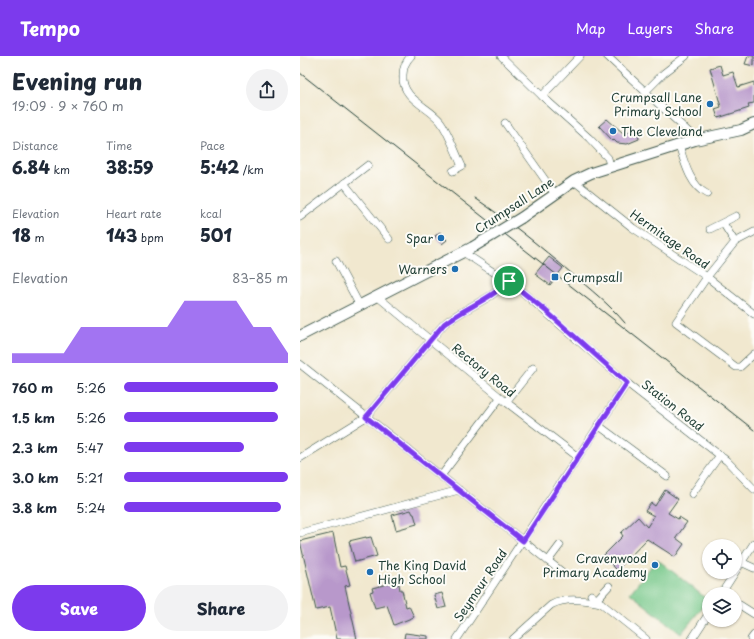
<!DOCTYPE html>
<meta charset="utf-8">
<style>
:root{--surface:#fff;--page:#f2f2f3;--text:#1f2937;--muted:#747a83;--accent:#7c3aed}
body{margin:0;font-family:"Playpen Sans",sans-serif;background:var(--page);color:var(--text);height:100vh;display:flex;flex-direction:column;font-size:15px;white-space:nowrap}
*{box-sizing:border-box;margin:0}
p{font-size:13px;color:var(--muted)}
.icon{flex:none;width:22px;height:22px;fill:none;stroke:currentColor;stroke-width:2;stroke-linecap:round;stroke-linejoin:round}
.map{position:relative;flex:1;overflow:hidden}
.panel{display:flex;flex-direction:column;background:var(--surface);width:300px}
.panel>*{flex:none}
.tools{position:absolute;left:402px;top:483px;display:grid;gap:8px}
.tools a{display:grid;place-items:center;width:40px;height:40px;border-radius:50%;background:var(--surface);box-shadow:0 1px 3px #0004;font-size:20px}
.pin{position:absolute;display:grid;place-items:center;width:34px;height:34px;color:#fff;margin:-17px;border:2px solid #fff;border-radius:50%;box-shadow:0 1px 4px #0007}
.round{display:grid;place-items:center;flex:none;width:42px;height:42px;border-radius:21px;background:var(--page)}
.summary{display:flex;align-items:center;justify-content:space-between;height:68px;padding:0 12px}
h1{font-size:22px;font-weight:800;line-height:30px}
.stats{display:grid;grid-template-columns:repeat(3,1fr);gap:6px;height:68px;padding:4px 12px}
.stats div{display:grid;align-content:center}
.stats b{font-size:17px;font-weight:800}
.stats small{font-size:11px;font-weight:400}
.stats p{font-size:11px}
.chart{height:112px;padding:8px 12px}
.chart p{display:flex;justify-content:space-between}
.chart svg{width:100%;height:72px;margin-top:4px;fill:var(--accent);opacity:.7}
.cta{display:flex;gap:8px;margin-top:auto;padding:8px 12px}
.cta a{flex:1;height:46px;border-radius:24px;background:var(--accent);color:#fff;font-size:16px;font-weight:800;line-height:46px;text-align:center}
.cta a+a{background:var(--page);color:var(--text)}
ul{padding:0 12px;list-style:none;font-size:13px}
li{display:grid;grid-template-columns:64px 48px 1fr;align-items:center;height:30px}
li i{height:10px;border-radius:5px;background:var(--accent)}
header{display:flex;align-items:center;gap:24px;box-sizing:border-box;height:56px;padding:0 20px;background:var(--accent);color:#fff}
header strong{font-size:19px}
nav{display:flex;gap:22px;margin-inline-start:auto;font-size:14px}
main{display:flex;flex:1;min-height:0}
.map>svg:first-child{display:block}
.green{fill:#77c88a;stroke:#4b825f}
.building{fill:#b898cb}
.lines{fill:none;stroke-linecap:round;stroke-linejoin:round}
.street-casing{stroke:#3e574b;stroke-width:8}
.secondary-casing{stroke:#3e574b;stroke-width:12}
.street{stroke:#fff;stroke-width:7}
.secondary{stroke:#fff;stroke-width:10}
.tram{stroke:#1f3d34;stroke-width:1}
.secondary-bridge-casing{stroke:#3e574b;stroke-width:12;stroke-linecap:butt}
.secondary-bridge{stroke:#fff;stroke-width:10}
.route-casing{stroke:#fff;stroke-width:8}
.route{stroke:#7c3aed;stroke-width:5}
.poi-dot{fill:#1f6fb2;stroke:#fdfcf7;stroke-width:1.5}
.labels{text-anchor:middle;dominant-baseline:central;stroke-width:4;stroke-linejoin:round;paint-order:stroke}
.poi-label{font-size:12px;fill:#1f3d34;stroke:#fdfcf7;text-anchor:end}
.street-label{font-size:12px;fill:#1f3d34;stroke:#fdfcf7}
</style>
<header>
<strong>Tempo</strong>
<nav><a>Map</a><a>Layers</a><a>Share</a></nav>
</header>
<main>
<section class="panel">
<div class="summary"><div><h1>Evening run</h1><p>19:09 · 9 × 760 m</p></div><a class="round"><svg class="icon" aria-label="share" viewBox="0 0 24 24"><path d="M12 15V3M7 8l5-5 5 5M5 13v7h14v-7"/></svg></a></div>
<div class="stats">
<div><p>Distance</p><b>6.84<small> km</small></b></div>
<div><p>Time</p><b>38:59</b></div>
<div><p>Pace</p><b>5:42<small> /km</small></b></div>
</div>
<div class="stats">
<div><p>Elevation</p><b>18<small> m</small></b></div>
<div><p>Heart rate</p><b>143<small> bpm</small></b></div>
<div><p>kcal</p><b>501</b></div>
</div>
<div class="chart"><p><span>Elevation</span>83–85 m</p>
<svg viewBox="0 0 160 44" preserveAspectRatio="none"><path d="M0 44V38L10 38L20 38L30 38L40 22L50 22L60 22L70 22L80 22L90 22L100 6L110 6L120 6L130 6L140 22L150 22L160 38V44z"/></svg>
</div>
<ul>
<li><b>760 m</b>5:26<i style="width:94%"></i></li>
<li><b>1.5 km</b>5:26<i style="width:94%"></i></li>
<li><b>2.3 km</b>5:47<i style="width:73%"></i></li>
<li><b>3.0 km</b>5:21<i style="width:100%"></i></li>
<li><b>3.8 km</b>5:24<i style="width:96%"></i></li>
</ul>
<div class="cta"><a>Save</a><a>Share</a></div>
</section>
<div class="map">
<svg width="454" height="583" viewBox="0 0 454 583">
<rect width="100%" height="100%" fill="#fdfcf7"/>
<filter id="ink" filterUnits="userSpaceOnUse"><feTurbulence type="fractalNoise" baseFrequency=".025" numOctaves="2"/><feDisplacementMap in="SourceGraphic" scale="8" xChannelSelector="R" yChannelSelector="G"/><feConvolveMatrix kernelMatrix="1 2 1 2 8 2 1 2 1" color-interpolation-filters="sRGB"/></filter>
<filter id="wash" filterUnits="userSpaceOnUse"><feTurbulence type="fractalNoise" baseFrequency=".012" numOctaves="4" result="noise"/><feDisplacementMap in="SourceGraphic" scale="16" xChannelSelector="R" yChannelSelector="G"/><feGaussianBlur stdDeviation="0.9" result="paint"/><feColorMatrix in="noise" values="0 0 0 0 0 0 0 0 0 0 0 0 0 0 0 0 0 1.4 0 .05"/><feComposite in="paint" operator="in"/></filter>
<g filter="url(#wash)">
<rect width="100%" height="100%" fill="#f1e8cf"/>
<!-- green -->
<polygon class="green" points="357,503 408,544 381,578 330,537"/>
<g id="blocks">
<!-- building -->
<g class="building">
<polygon points="448,0 454,0 454,10 445,8"/>
<polygon points="420,9 423,19 433,16 438,31 454,26 454,47 448,48 449,52 418,62 415,53 421,51 410,12"/>
<polygon points="307,63 323,77 337,74 339,83 327,88 317,87 314,84 313,85 299,70"/>
<polygon points="140,176 147,184 142,188 135,180"/>
<polygon points="249,201 263,212 250,229 235,218"/>
<polygon points="365,434 378,443 368,457 378,463 379,461 387,466 376,482 384,488 375,501 347,483 317,514 303,500 323,480 321,477 338,461 347,471 354,460 345,455 351,447 355,450"/>
<polygon points="111,454 113,458 114,458 117,468 96,474 92,459"/>
<polygon points="33,477 40,511 45,510 50,529 45,530 57,583 37,583 30,551 16,554 0,485"/>
<polygon points="66,481 66,482 71,481 77,500 55,506 49,485"/>
<polygon points="96,526 96,529 99,528 100,534 102,534 106,551 109,550 114,561 94,569 87,549 75,552 70,536 73,535 72,532"/>
<polygon points="142,537 146,551 138,553 134,539"/>
<polygon points="105,577 128,580 128,583 104,583"/>
</g>
</g>
</g>
<g filter="url(#ink)">
<use href="#blocks" fill-opacity="0" stroke="#3e574b" stroke-width="1"/>
<g class="lines">
<defs>
<g id="street">
<path d="M 111,0 C 106,5 103,12 103,19 C 101,43 128,50 140,65 C 148,75 156,98 162,110 L 153,115"/>
<polyline points="201,0 242,40 289,82 308,102 310,110"/>
<polyline points="307,0 393,80 395,84"/>
<polyline points="345,36 364,17 386,0"/>
<polyline points="242,40 280,0"/>
<polyline points="205,67 255,138"/>
<path d="M 379,89 C 384,105 390,130 407,138"/>
<polyline points="274,125 333,172 407,221 454,258"/>
<polyline points="44,127 89,183"/>
<polyline points="0,161 68,109"/>
<polyline points="423,167 435,186"/>
<polyline points="410,173 436,160"/>
<polyline points="454,176 435,186 407,221 376,266 436,311 440,311 454,298"/>
<polyline points="163,196 219,233 327,327 427,405 454,433"/>
<polyline points="36,205 60,250"/>
<polyline points="78,241 206,346 278,401"/>
<polyline points="0,308 262,516"/>
<polyline points="206,346 233,312"/>
<polyline points="298,369 367,420"/>
<path d="M 0,402 L 66,361 L 144,268 C 165,251 189,245 209,225"/>
<polyline points="141,420 200,342"/>
<polyline points="392,438 420,399"/>
<polyline points="0,477 159,434"/>
<polyline points="248,505 260,489"/>
<polyline points="441,506 454,512"/>
<polyline points="421,538 454,487"/>
<polyline points="291,539 346,583"/>
<polyline points="297,543 309,530"/>
<polyline points="435,546 454,558"/>
<polyline points="157,583 327,327"/>
<path d="M 213,583 L 251,549 C 266,541 284,544 301,547"/>
<polyline points="392,583 409,557"/>
<polyline points="451,583 454,579"/>
</g>
<g id="secondary">
<polyline points="221,162 274,125 291,117 395,84 441,74 454,68"/>
<polyline points="0,280 173,191"/>
</g>
</defs>
<!-- street casing -->
<use href="#street" class="street-casing"/>
<!-- secondary casing -->
<use href="#secondary" class="secondary-casing"/>
<!-- street -->
<use href="#street" class="street"/>
<!-- secondary -->
<use href="#secondary" class="secondary"/>
<!-- tram -->
<g class="tram">
<polyline points="0,17 454,374"/>
<path d="M 175,142 C 209,165 240,190 271,217 C 290,233 309,248 325,267"/>
</g>
<defs>
<polyline id="secondary-bridge" points="173,191 221,162"/>
</defs>
<!-- secondary-bridge casing -->
<use href="#secondary-bridge" class="secondary-bridge-casing"/>
<!-- secondary-bridge -->
<use href="#secondary-bridge" class="secondary-bridge"/>
</g>
</g>
<g class="lines" filter="url(#ink)">
<defs>
<path id="route" d="M 209,225 L 246,255 L 327,327 L 223,485 L 66,361 L 144,268 C 164,252 190,244 209,225 Z"/>
</defs>
<!-- route casing -->
<use href="#route" class="route-casing"/>
<!-- route -->
<use href="#route" class="route"/>
</g>
<!-- markers -->
<g class="poi-dot">
<circle cx="410" cy="48" r="4"/>
<circle cx="313" cy="75" r="4"/>
<circle cx="141" cy="182" r="4"/>
<circle cx="155" cy="213" r="4"/>
<rect x="251" y="217" width="8" height="8" rx="2"/>
<circle cx="355" cy="509" r="4"/>
<circle cx="70" cy="516" r="4"/>
</g>
<g class="labels">
<!-- poi labels -->
<g class="poi-label">
<text x="402" y="41">Crumpsall Lane<tspan x="402" dy="14">Primary School</tspan></text>
<text x="321" y="75" text-anchor="start">The Cleveland</text>
<text x="133" y="182">Spar</text>
<text x="147" y="213">Warners</text>
<text x="263" y="221" text-anchor="start">Crumpsall</text>
<text x="347" y="502">Cravenwood<tspan x="347" dy="14">Primary Academy</tspan></text>
<text x="78" y="509" text-anchor="start">The King David<tspan x="78" dy="14">High School</tspan></text>
</g>
<!-- street labels -->
<g class="street-label">
<text transform="translate(214 149) rotate(-33)">Crumpsall Lane</text>
<text transform="translate(370 183) rotate(35)">Hermitage Road</text>
<text transform="translate(184 314) rotate(39)">Rectory Road</text>
<text transform="translate(373 349) rotate(38)">Station Road</text>
<text transform="translate(180 529) rotate(-56)">Seymour Road</text>
</g>
</g>
</svg>
<div class="tools">
<a><svg class="icon" aria-label="locate" viewBox="0 0 24 24"><circle cx="12" cy="12" r="6"/><path d="M12 2v4M12 18v4M2 12h4M18 12h4"/></svg></a>
<a><svg class="icon" aria-label="layers" viewBox="0 0 24 24"><path d="M12 4l9 5-9 5-9-5zM3 14l9 5 9-5"/></svg></a>
</div>
<div class="pin" style="left:209px;top:225px;background:#1e9e55"><svg class="icon" aria-label="arrive" viewBox="0 0 24 24"><path d="M6 21V4h12l-3 4 3 4H6"/></svg></div>
</div>
</main>
